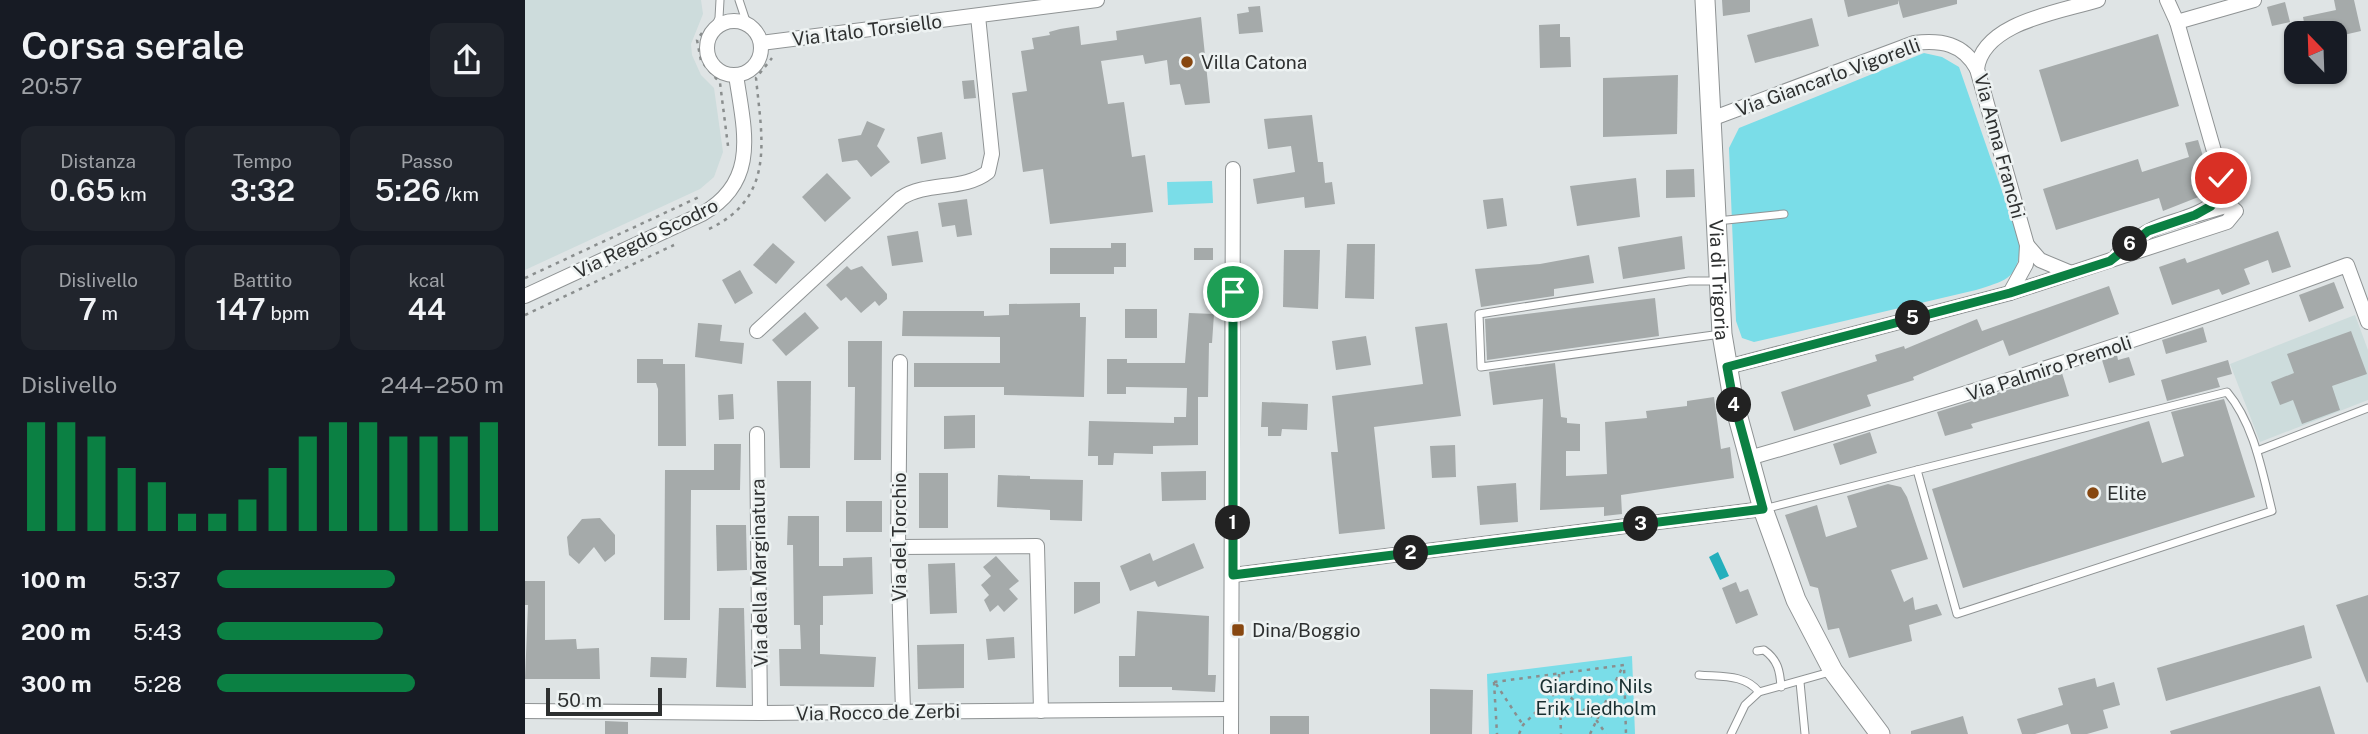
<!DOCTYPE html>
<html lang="it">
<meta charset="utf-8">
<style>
:root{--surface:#171b24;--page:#20242c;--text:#f1f3f6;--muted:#9ea1a6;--accent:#0b8043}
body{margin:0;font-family:"Public Sans",sans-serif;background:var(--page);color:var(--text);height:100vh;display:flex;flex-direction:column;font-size:26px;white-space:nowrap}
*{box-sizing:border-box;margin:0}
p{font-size:23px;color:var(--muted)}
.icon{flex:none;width:38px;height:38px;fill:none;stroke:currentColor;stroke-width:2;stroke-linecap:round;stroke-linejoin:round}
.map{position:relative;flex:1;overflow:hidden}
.sheet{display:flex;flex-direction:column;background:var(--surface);width:525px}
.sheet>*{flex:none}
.needle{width:46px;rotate:337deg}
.controls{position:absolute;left:1759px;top:21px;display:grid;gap:14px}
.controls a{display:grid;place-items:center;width:63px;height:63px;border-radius:14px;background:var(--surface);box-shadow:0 2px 5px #0004;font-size:35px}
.scale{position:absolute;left:21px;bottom:18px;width:116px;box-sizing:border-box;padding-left:7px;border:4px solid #2e3030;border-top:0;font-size:19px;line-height:24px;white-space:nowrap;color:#2e3030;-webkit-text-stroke:5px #edf2f2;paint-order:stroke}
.pin{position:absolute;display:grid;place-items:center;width:60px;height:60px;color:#fff;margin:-30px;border:4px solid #fff;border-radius:50%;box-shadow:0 2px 7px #0007}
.km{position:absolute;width:35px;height:35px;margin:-18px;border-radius:50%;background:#222;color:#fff;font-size:19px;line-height:35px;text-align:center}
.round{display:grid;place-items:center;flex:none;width:74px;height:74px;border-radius:14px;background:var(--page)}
.summary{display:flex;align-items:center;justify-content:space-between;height:119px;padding:0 21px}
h1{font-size:38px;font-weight:600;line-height:52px}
.stats{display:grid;grid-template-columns:repeat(3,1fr);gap:10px;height:119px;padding:7px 21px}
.stats div{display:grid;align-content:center;border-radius:14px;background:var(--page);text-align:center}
.stats b{font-size:30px;font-weight:600}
.stats small{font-size:19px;font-weight:400}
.stats p{font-size:19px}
.chart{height:196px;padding:14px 21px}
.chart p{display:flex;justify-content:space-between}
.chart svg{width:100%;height:126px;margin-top:7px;stroke:var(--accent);stroke-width:6}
ul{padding:0 21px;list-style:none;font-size:23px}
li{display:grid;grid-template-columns:112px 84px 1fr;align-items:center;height:52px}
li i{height:18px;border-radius:9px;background:var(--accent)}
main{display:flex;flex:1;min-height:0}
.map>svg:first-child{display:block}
.built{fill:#cddcdc}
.green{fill:#7adde8}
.water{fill:#24afbc}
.building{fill:#a5aaaa}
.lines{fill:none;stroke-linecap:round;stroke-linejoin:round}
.lane-casing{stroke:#8f9394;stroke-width:9}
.street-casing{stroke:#8f9394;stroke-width:16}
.secondary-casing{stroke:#8f9394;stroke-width:21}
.path{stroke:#8a8e8e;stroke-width:2.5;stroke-dasharray:3.5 5;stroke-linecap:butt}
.lane{stroke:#fff;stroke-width:7}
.street{stroke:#fff;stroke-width:14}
.secondary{stroke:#fff;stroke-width:19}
.route-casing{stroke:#fff;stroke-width:14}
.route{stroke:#0b8043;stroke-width:9}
.poi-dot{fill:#874710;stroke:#edf2f2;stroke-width:2.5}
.labels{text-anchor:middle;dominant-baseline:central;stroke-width:5;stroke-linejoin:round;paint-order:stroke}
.street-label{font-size:19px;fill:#2e3030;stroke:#edf2f2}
.poi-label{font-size:19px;fill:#2e3030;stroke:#edf2f2;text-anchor:start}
.park-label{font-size:19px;fill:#192f31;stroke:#edf2f2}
</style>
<main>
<section class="sheet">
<div class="summary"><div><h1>Corsa serale</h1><p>20:57</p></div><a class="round"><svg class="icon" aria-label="share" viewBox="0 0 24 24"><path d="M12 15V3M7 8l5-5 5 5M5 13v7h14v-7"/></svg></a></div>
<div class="stats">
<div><p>Distanza</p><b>0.65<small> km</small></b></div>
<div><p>Tempo</p><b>3:32</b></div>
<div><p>Passo</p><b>5:26<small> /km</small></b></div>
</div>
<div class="stats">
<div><p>Dislivello</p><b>7<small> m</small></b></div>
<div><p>Battito</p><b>147<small> bpm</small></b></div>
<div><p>kcal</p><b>44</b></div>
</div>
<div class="chart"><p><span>Dislivello</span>244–250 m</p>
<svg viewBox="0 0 160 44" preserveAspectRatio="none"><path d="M5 44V6M15 44V6M25 44V11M35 44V22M45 44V27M55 44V38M65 44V38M75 44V33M85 44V22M95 44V11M105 44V6M115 44V6M125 44V11M135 44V11M145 44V11M155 44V6"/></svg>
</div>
<ul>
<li><b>100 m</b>5:37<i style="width:62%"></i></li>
<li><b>200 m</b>5:43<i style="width:58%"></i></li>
<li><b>300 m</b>5:28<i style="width:69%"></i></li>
</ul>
</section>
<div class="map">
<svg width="1843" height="734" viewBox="0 0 1843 734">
<rect width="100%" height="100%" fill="#dfe4e5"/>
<!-- built -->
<g class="built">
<polygon points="0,0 176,0 178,14 166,44 167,55 176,75 189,88 198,152 189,177 175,189 0,270"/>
<polygon points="1830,315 1843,350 1843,400 1735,442 1705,364"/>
</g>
<!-- green -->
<g class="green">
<path d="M 1399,53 L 1417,57 L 1434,67 L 1495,243 C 1494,278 1483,280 1451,290 L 1229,342 L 1217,338 L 1211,321 L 1204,148 L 1214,128 Z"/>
<polygon points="687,181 688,203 643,205 642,182"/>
<polygon points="1107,656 1110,734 964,734 962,674"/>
</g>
<!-- water -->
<polygon class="water" points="1193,552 1204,576 1195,580 1184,557"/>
<!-- building -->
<g class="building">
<polygon points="1197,0 1225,0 1225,12 1198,16"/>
<polygon points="1319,0 1373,0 1373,4 1323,17"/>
<polygon points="1373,0 1432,0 1432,4 1378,18"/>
<polygon points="1809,0 1829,0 1836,31 1810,37 1810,33 1781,33 1778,17 1811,10"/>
<polygon points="1760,2 1765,22 1747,26 1742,7"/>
<polygon points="735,6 738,32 714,34 712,14 724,12 723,7"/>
<polygon points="676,17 685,103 660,105 655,84 645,85 642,60 620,64 618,55 576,61 583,104 599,102 607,157 620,155 628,212 525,224 518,169 498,172 487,93 502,91 496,51 509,49 507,38 525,35 524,32 535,29 554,26 556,45 592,40 591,31"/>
<polygon points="1287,18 1294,46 1230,63 1222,35"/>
<polygon points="1035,24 1035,37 1045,37 1046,67 1015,68 1014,25"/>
<polygon points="1633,34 1654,106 1536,142 1514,70"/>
<polygon points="1153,75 1152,134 1078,137 1078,78"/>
<polygon points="449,80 451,98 439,99 437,81"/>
<polygon points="787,115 793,162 798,162 800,183 807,182 810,204 780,208 779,197 732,204 728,179 770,172 766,146 743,149 739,119"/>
<polygon points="342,121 360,129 352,146 365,162 346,177 332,160 317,162 313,139 336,135"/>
<polygon points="417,132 421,159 396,164 392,137"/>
<polygon points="1673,140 1684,176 1672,180 1676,196 1638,211 1634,198 1531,230 1518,189 1613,159 1617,172 1664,157 1660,143"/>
<polygon points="1169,169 1170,197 1141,198 1141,170"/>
<polygon points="302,173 326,198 300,222 277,197"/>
<polygon points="1111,178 1115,217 1052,226 1045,186"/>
<polygon points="978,198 982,226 962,229 958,200"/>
<polygon points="442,199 447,235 432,237 430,225 417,227 413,203"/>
<polygon points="393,231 398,262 367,266 362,236"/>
<polygon points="1753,231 1766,267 1747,273 1743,260 1719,269 1725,284 1697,295 1694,289 1647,305 1634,267 1660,258 1662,263"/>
<polygon points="1157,236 1160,269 1098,279 1093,247"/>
<polygon points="248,243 270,262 251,284 228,265"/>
<polygon points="586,243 601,243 601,267 589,267 589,274 525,274 525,248 586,248"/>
<polygon points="822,244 850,244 849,299 820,298"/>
<rect x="669" y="248" width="19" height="12"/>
<polygon points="759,250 795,250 793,309 758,307"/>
<polygon points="1064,255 1069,283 1029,289 1029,296 956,307 950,269 1015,264"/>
<polygon points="322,266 326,270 337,266 362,294 362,299 354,306 350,301 336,313 321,297 316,301 301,285"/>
<polygon points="215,270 228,293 210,304 197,280"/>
<polygon points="1809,282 1819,308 1784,322 1774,295"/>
<polygon points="1584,286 1594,314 1484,356 1478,340 1388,377 1389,380 1342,395 1346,406 1269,431 1256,392 1352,361 1350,355 1379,346 1380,349 1452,319 1457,331"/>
<polygon points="1130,298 1134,336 962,360 960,319"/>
<polygon points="555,303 555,317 561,317 559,397 479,395 479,387 389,387 389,363 475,363 475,337 377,336 378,311 459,311 459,316 484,315 484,304"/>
<rect x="600" y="309" width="32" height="29"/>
<polygon points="280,312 294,328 261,356 247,340"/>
<polygon points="664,313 689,314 687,343 684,343 683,397 673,397 673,445 628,446 628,454 589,453 588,465 573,465 573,456 563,456 564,421 649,423 649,417 661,417 662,388 601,387 601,394 582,394 582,359 602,359 602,363 660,363"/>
<polygon points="173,323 197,325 195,341 219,343 217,364 170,357"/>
<polygon points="922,323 936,416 849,427 860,529 814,534 806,452 813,452 807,396 898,384 890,327"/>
<polygon points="1678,327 1682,342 1641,354 1637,340"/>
<polygon points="1826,331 1842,374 1807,386 1815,410 1777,424 1768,400 1755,405 1746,382 1769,373 1762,354"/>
<polygon points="841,336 846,365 811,370 807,341"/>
<polygon points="323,341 357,341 356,460 329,460 330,387 323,387"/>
<polygon points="1592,355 1593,360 1604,357 1610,375 1584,383 1577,360"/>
<polygon points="112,359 138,359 138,364 160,364 161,446 133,446 133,389 131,383 112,383"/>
<polygon points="1703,360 1707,374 1692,378 1695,387 1642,401 1636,380"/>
<polygon points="1030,363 1036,417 1042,418 1042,423 1055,424 1055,451 1041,451 1041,476 1082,474 1080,422 1122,418 1121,411 1162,406 1162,401 1189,397 1196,449 1205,447 1209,478 1096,495 1097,514 1079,516 1079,507 1015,510 1018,399 968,405 964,372"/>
<polygon points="1537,373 1544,396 1446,424 1448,428 1420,436 1412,412"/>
<polygon points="252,381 286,381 285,468 255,468"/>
<polygon points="208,394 209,419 194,420 193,395"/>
<polygon points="1699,399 1730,497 1438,588 1407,489 1624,421 1637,463 1659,456 1646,412"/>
<polygon points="737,402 783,404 782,430 757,429 756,436 743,436 743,427 736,427"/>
<polygon points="450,415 450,448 419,449 419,416"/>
<polygon points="1345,432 1352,453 1315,465 1308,444"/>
<polygon points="189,444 216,444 215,490 166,490 165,620 139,620 140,470 189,470"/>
<polygon points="930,445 931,477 907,478 905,446"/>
<polygon points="681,471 681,500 637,501 636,472"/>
<rect x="394" y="473" width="29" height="55"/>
<polygon points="473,475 505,476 505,479 558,480 557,521 525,520 525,510 472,507"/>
<polygon points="991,483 993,522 955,525 952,486"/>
<polygon points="1363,484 1376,487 1382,497 1403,559 1366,570 1379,602 1388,597 1390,610 1412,604 1417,615 1384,625 1387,641 1324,658 1314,628 1303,630 1293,588 1285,586 1260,515 1292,505 1301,537 1332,527 1322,496"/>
<rect x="321" y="501" width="36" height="31"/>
<polygon points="263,516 294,516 294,566 318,566 318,558 347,557 348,594 298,596 298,625 295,625 295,654 351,657 349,687 255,686 254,649 276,649 275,625 269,625 268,545 262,545"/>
<polygon points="75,518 90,535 90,554 80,562 69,547 54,564 44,555 42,537 57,519"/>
<polygon points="191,525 221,525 222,570 192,571"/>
<polygon points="669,543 679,568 633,587 630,581 605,591 595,566 625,553 628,561"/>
<polygon points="471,556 494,581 484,589 493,599 479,612 473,605 465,612 459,600 464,595 456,585 466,576 458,567"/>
<polygon points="430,563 432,613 405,614 403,564"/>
<polygon points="0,581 20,581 20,640 51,639 52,649 74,648 75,679 0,679 3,605 0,605"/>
<polygon points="549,582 575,582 575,603 549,614"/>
<polygon points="1211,582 1215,592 1223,589 1233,615 1211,624 1197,588"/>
<polygon points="1843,595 1843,682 1842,683 1811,605"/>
<polygon points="194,608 219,608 221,688 191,687"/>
<polygon points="612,611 684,616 683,675 691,675 690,692 647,690 647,687 594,687 594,656 610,656"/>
<polygon points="1779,625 1787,658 1641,701 1632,668"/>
<polygon points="489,637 490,658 463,660 461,639"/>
<polygon points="439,644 439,688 393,689 392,645"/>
<polygon points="126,657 162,658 161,678 125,677"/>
<polygon points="1570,678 1572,687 1589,682 1595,705 1578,710 1583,728 1562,734 1546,734 1543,724 1510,734 1497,734 1492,719 1538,705 1533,688"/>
<polygon points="1795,686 1810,734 1646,734 1645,731"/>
<polygon points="905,689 948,690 947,734 905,734"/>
<rect x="745" y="716" width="39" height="18"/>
<polygon points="1438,716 1443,734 1386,734 1386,731"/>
<polygon points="80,721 103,722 103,734 80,734"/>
</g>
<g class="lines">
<defs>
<g id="lane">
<polyline points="214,0 222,24"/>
<polyline points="188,32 194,18 195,0"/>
<polyline points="1192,221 1259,214"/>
<polyline points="1194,281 1164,281 954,314 956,367 1196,334"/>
<path d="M 1702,392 C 1729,424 1737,471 1747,511 L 1432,614 L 1392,470 Z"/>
<polyline points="1732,451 1843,408"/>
<polyline points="1239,509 1392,470"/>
<path d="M 1232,651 L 1239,650 C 1253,660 1255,671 1256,687"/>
<path d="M 1174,675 C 1196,677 1220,674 1234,692"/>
<polyline points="1275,682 1280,734"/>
<polyline points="1206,734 1220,705 1234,692 1305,672"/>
</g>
<g id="street">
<circle cx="209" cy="48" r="27"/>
<polyline points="1652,22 1729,0"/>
<polyline points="236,43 572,0"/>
<path d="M 1186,119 L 1389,43 C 1416,40 1438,43 1452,69"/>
<polyline points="1502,245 1515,260 1546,273"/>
<path d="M 1592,255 C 1603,246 1614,235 1628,229 C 1656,216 1704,215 1695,172 L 1652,22 L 1642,0"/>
<path d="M 1485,293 L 1501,264 L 1502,245 L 1452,69 C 1458,22 1535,12 1573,0"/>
<path d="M 0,296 L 177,214 C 235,181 219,130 211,75"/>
<path d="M 232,331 L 376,198 C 402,181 439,191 463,172 L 467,154 L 453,16"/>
<polyline points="375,362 373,547 378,711"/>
<polyline points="1202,367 1485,293 1702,222 1711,211 1704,205 1670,215"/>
<polyline points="232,434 235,713"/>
<path d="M 1224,458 C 1425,400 1625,338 1822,265 L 1843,322"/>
<polyline points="373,547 512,546 516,711"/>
<polyline points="708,575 1238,509"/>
<polyline points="0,711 235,713 706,709"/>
<polyline points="706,734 708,169"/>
</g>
<g id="secondary">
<path id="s1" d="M 1180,0 L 1197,334 L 1208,399 L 1238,509 L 1271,600 L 1308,671 L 1355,734"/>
</g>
</defs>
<!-- lane casing -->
<use href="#lane" class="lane-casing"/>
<!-- street casing -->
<use href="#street" class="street-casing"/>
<!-- secondary casing -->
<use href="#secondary" class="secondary-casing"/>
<!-- path -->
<g class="path">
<polyline points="177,33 172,40 176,61 195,83 203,146"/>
<path d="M 184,229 C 251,197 237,140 231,78 L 247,58"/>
<polyline points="0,278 174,197"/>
<polyline points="0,315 149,245"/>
<polyline points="1034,674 1036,734"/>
<polyline points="969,682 1099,665 1101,734"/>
<polyline points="969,682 972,734"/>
<polyline points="971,684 998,725"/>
<polyline points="994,734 998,725 1035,688 1072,721 1081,734"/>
<polyline points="1065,734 1097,668"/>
</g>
<!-- lane -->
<use href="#lane" class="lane"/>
<!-- street -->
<use href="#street" class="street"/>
<!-- secondary -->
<use href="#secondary" class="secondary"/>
</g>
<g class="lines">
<defs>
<polyline id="route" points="708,292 708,575 1238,509 1208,399 1202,367 1485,293 1585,261 1623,231 1670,215 1686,206 1696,192 1696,178"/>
</defs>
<!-- route casing -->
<use href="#route" class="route-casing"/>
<!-- route -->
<use href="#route" class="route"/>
</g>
<!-- markers -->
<g class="poi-dot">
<circle cx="662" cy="62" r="7"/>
<circle cx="1568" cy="493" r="7"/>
<rect x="706" y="623" width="14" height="14" rx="3.5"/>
</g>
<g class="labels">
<!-- street labels -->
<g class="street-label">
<text transform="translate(342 30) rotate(-7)">Via Italo Torsiello</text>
<text transform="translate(1303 77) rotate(-20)">Via Giancarlo Vigorelli</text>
<text transform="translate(1475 146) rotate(75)">Via Anna Franchi</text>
<text transform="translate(121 238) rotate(-26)">Via Regdo Scodro</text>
<text stroke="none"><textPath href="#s1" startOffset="280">Via di Trigoria</textPath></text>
<text transform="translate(1524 368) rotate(-18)">Via Palmiro Premoli</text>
<text transform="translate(374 537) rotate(-90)">Via del Torchio</text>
<text transform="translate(234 573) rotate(-91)">Via della Marginatura</text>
<text transform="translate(353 712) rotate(-1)">Via Rocco de Zerbi</text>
</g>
<!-- poi labels -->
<g class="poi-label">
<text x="676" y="62">Villa Catona</text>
<text x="1582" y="493">Elite</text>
<text x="727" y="630">Dina/Boggio</text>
</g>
<!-- park labels -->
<g class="park-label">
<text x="1071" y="686">Giardino Nils<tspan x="1071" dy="22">Erik Liedholm</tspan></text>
</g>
</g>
</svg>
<div class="controls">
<a><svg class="needle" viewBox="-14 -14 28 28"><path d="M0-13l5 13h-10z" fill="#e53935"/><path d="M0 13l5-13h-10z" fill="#9ea1a6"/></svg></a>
</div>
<div class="scale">50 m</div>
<div class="pin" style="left:708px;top:292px;background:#1e9e55"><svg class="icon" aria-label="arrive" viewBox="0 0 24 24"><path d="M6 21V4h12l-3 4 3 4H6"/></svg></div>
<div class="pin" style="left:1696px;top:178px;background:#d93025"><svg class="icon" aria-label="check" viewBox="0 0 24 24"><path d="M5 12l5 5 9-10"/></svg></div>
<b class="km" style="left:708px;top:523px">1</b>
<b class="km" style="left:886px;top:553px">2</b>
<b class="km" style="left:1116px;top:524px">3</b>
<b class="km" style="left:1209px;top:405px">4</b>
<b class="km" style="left:1388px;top:318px">5</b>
<b class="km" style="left:1605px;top:244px">6</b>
</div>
</main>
